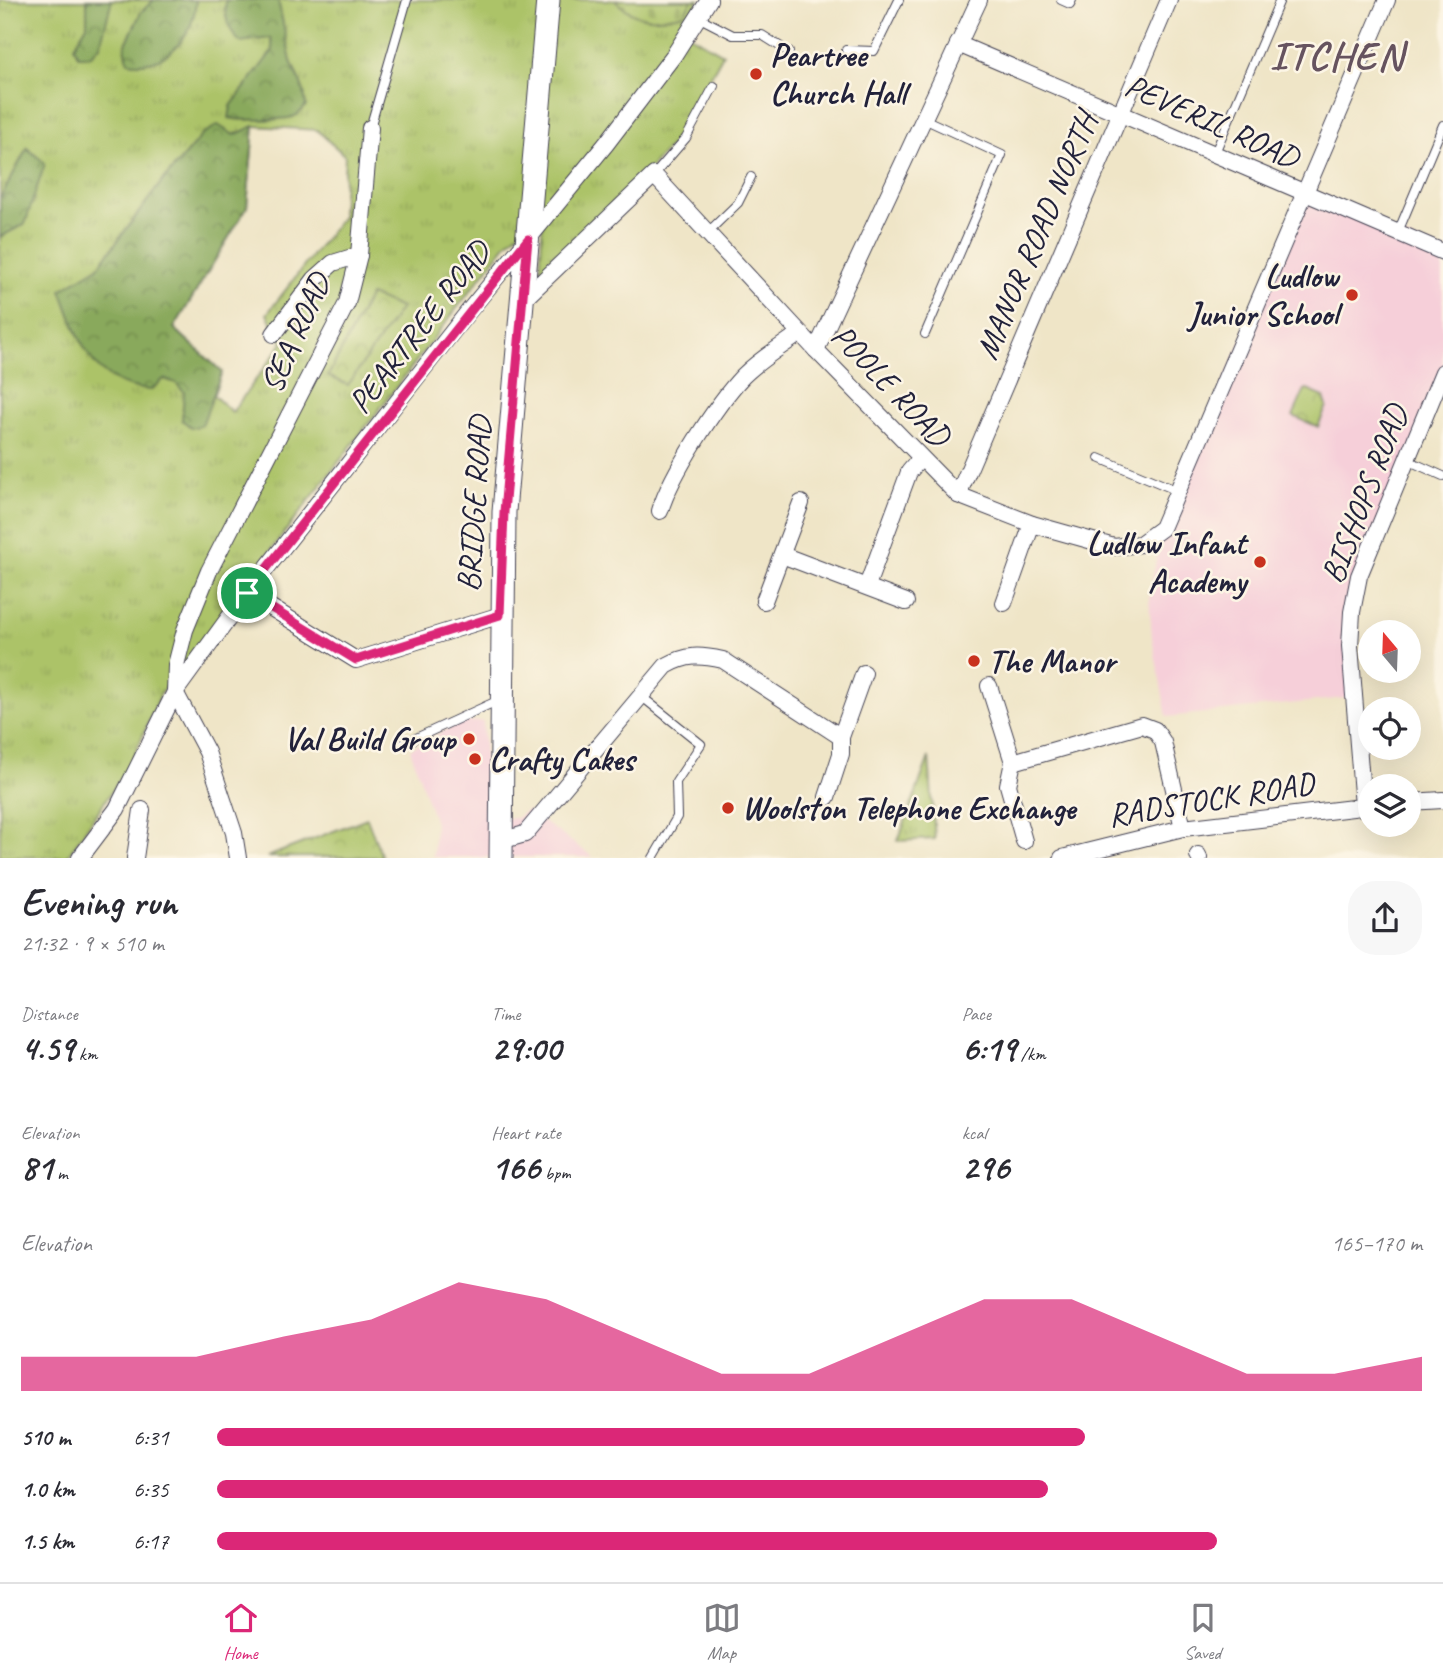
<!DOCTYPE html>
<meta charset="utf-8">
<style>
:root{--surface:#fff;--page:#f7f7f7;--text:#2b2b33;--muted:#7c7c81;--line:#e1e1e2;--accent:#db2777}
body{margin:0;font-family:Caveat,sans-serif;background:var(--page);color:var(--text);height:100vh;display:flex;flex-direction:column;font-size:26px;white-space:nowrap}
*{box-sizing:border-box;margin:0}
p{font-size:23px;color:var(--muted)}
.icon{flex:none;width:38px;height:38px;fill:none;stroke:currentColor;stroke-width:2;stroke-linecap:round;stroke-linejoin:round}
.map{position:relative;height:858px;overflow:hidden}
.panel{display:flex;flex-direction:column;background:var(--surface);flex:1}
.panel>*{flex:none}
.needle{width:46px;rotate:341deg}
.fabs{position:absolute;left:1358px;top:620px;display:grid;gap:14px}
.fabs a{display:grid;place-items:center;width:63px;height:63px;border-radius:50%;background:var(--surface);box-shadow:0 7px 28px #0002;font-size:35px}
.pin{position:absolute;display:grid;place-items:center;width:60px;height:60px;color:#fff;margin:-30px;border:4px solid #fff;border-radius:50%;box-shadow:0 2px 7px #0007}
.round{display:grid;place-items:center;flex:none;width:74px;height:74px;border-radius:28px;background:var(--page)}
.overview{display:flex;align-items:center;justify-content:space-between;height:119px;padding:0 21px}
h1{font-size:38px;font-weight:600;line-height:52px}
.stats{display:grid;grid-template-columns:repeat(3,1fr);gap:10px;height:119px;padding:7px 21px}
.stats div{display:grid;align-content:center}
.stats b{font-size:35px;font-weight:600}
.stats small{font-size:19px;font-weight:400}
.stats p{font-size:19px}
.chart{height:196px;padding:14px 21px}
.chart p{display:flex;justify-content:space-between}
.chart svg{width:100%;height:126px;margin-top:7px;fill:var(--accent);opacity:.7}
ul{padding:0 21px;list-style:none;font-size:23px}
li{display:grid;grid-template-columns:112px 84px 1fr;align-items:center;height:52px}
li i{height:18px;border-radius:9px;background:var(--accent)}
.tabs{display:flex;justify-content:space-around;align-items:center;height:98px;border-top:2px solid var(--line);background:var(--surface);font-size:19px;color:var(--muted)}
.tabs a{display:grid;justify-items:center;gap:4px}
.tabs .on{color:var(--accent)}
.map>svg:first-child{display:block}
.built{fill:#f6cfd9}
.grass{fill:url(#grass-tufts);stroke:#677252;stroke-width:2;fill-rule:evenodd}
.forest{fill:url(#forest-crowns);stroke:#56664c;stroke-width:2}
.cemetery{fill:url(#cemetery-stones);stroke:#677252;stroke-width:2}
.park{fill:url(#park-crowns);stroke:#677252;stroke-width:2}
.lines{fill:none;stroke-linecap:round;stroke-linejoin:round}
.lane-casing{stroke:#413f50;stroke-width:10}
.street-casing{stroke:#413f50;stroke-width:18}
.secondary-casing{stroke:#413f50;stroke-width:25}
.lane{stroke:#fff;stroke-width:8}
.street{stroke:#fff;stroke-width:16}
.secondary{stroke:#fff;stroke-width:23}
.route-casing{stroke:#fff;stroke-width:14}
.route{stroke:#db2777;stroke-width:9}
.poi-dot{fill:#c8321e;stroke:#fcf5e5;stroke-width:2.5}
.labels{text-anchor:middle;dominant-baseline:central;stroke-width:5;stroke-linejoin:round;paint-order:stroke}
.poi-label{font-size:33px;font-weight:bold;fill:#22223b;stroke:#fcf5e5;text-anchor:start}
.street-label{font-size:33px;fill:#22223b;stroke:#fcf5e5}
.district-label{font-size:40px;font-weight:bold;letter-spacing:2px;fill:#66535f;stroke:#fcf5e5}
</style>
<div class="map">
<svg width="1443" height="858" viewBox="0 0 1443 858">
<defs>
<pattern id="grass-tufts" width="24" height="20" patternUnits="userSpaceOnUse" patternTransform="scale(1.75)"><rect width="24" height="20" fill="#acc368"/><path d="M3 7l-1-3M5 7V3M7 7l1-3M15 17l-1-3M17 17v-4M19 17l1-3" fill="none" stroke="#94a75b"/></pattern>
<pattern id="forest-crowns" width="20" height="18" patternUnits="userSpaceOnUse" patternTransform="scale(1.75)"><rect width="20" height="18" fill="#89a95c"/><path d="M2 6a3 3 0 1 1 6 0M12 15a3 3 0 1 1 6 0" fill="none" stroke="#70894d"/></pattern>
<pattern id="cemetery-stones" width="16" height="16" patternUnits="userSpaceOnUse" patternTransform="scale(1.75)"><rect width="16" height="16" fill="#acc368"/><path d="M2 7V4a2 2 0 0 1 4 0v3zM10 15v-3a2 2 0 0 1 4 0v3z" fill="#94a75b"/></pattern>
<pattern id="park-crowns" width="20" height="18" patternUnits="userSpaceOnUse" patternTransform="scale(1.75)"><rect width="20" height="18" fill="#acc368"/><path d="M2 6a3 3 0 1 1 6 0M12 15a3 3 0 1 1 6 0" fill="none" stroke="#94a75b"/></pattern>
</defs>
<rect width="100%" height="100%" fill="#fcf5e5"/>
<filter id="ink" filterUnits="userSpaceOnUse"><feTurbulence type="fractalNoise" baseFrequency=".0143" numOctaves="2"/><feDisplacementMap in="SourceGraphic" scale="14" xChannelSelector="R" yChannelSelector="G"/><feConvolveMatrix kernelMatrix="1 2 1 2 8 2 1 2 1" color-interpolation-filters="sRGB"/></filter>
<filter id="wash" filterUnits="userSpaceOnUse"><feTurbulence type="fractalNoise" baseFrequency=".00686" numOctaves="4" result="noise"/><feDisplacementMap in="SourceGraphic" scale="28" xChannelSelector="R" yChannelSelector="G"/><feGaussianBlur stdDeviation="1.57" result="paint"/><feColorMatrix in="noise" values="0 0 0 0 0 0 0 0 0 0 0 0 0 0 0 0 0 1.4 0 .05"/><feComposite in="paint" operator="in"/></filter>
<g filter="url(#wash)">
<rect width="100%" height="100%" fill="#efe5c7"/>
<!-- built -->
<g class="built">
<polygon points="1303,194 1443,252 1443,372 1359,576 1354,697 1167,717 1152,638 1149,598 1162,528"/>
<polygon points="483,721 488,818 517,818 527,810 593,857 433,857 435,823 410,749 461,722"/>
</g>
<!-- grass -->
<g class="grass">
<path d="M 0,0 L 699,0 L 681,30 L 723,54 L 675,141 L 619,201 L 540,275 L 543,212 L 508,242 L 161,693 L 131,763 L 67,857 L 0,857 ZM 254,126 L 317,130 L 345,156 L 342,217 L 267,314 L 283,343 L 232,412 L 213,395 L 222,372 L 174,328 L 247,207 Z"/>
<polygon points="929,757 935,839 898,841"/>
</g>
<!-- forest -->
<g class="forest">
<polygon points="87,0 112,0 100,46 90,56 78,56 74,46 87,25"/>
<path d="M 154,0 L 196,0 C 194,36 167,69 128,62 L 125,46 L 141,12 Z"/>
<path d="M 226,0 L 278,0 L 291,61 L 304,91 L 306,106 C 302,110 299,115 293,117 C 283,120 238,121 229,118 L 231,106 L 273,50 L 271,38 L 240,42 C 229,31 223,15 226,0 Z"/>
<path d="M 218,125 L 234,135 L 254,126 L 247,207 L 174,328 L 222,372 L 202,425 L 192,428 L 182,420 L 184,392 L 176,383 L 164,379 L 151,390 C 90,386 80,340 61,290 L 98,267 L 160,184 L 202,135 Z"/>
<polygon points="27,148 45,163 25,224 0,237 0,199"/>
</g>
<!-- cemetery -->
<path class="cemetery" d="M 614,0 L 692,0 L 684,14 C 654,21 638,22 614,0 Z"/>
<!-- park -->
<g class="park">
<polygon points="370,295 401,308 348,385 328,376"/>
<polygon points="1305,389 1324,397 1327,406 1318,427 1293,416"/>
<polygon points="367,818 382,857 267,857"/>
</g>
</g>
<g filter="url(#ink)">
<g class="lines">
<defs>
<g id="lane">
<polyline points="1061,0 1070,4 1072,0"/>
<polyline points="698,17 733,35 762,35 789,52"/>
<polyline points="846,50 874,51 899,0"/>
<polyline points="924,119 1002,155 925,334"/>
<polyline points="370,128 407,0"/>
<polyline points="1214,155 1280,0"/>
<polyline points="654,175 686,138 714,86"/>
<polyline points="1398,232 1443,125"/>
<polyline points="707,233 738,203 751,177"/>
<polyline points="1099,458 1178,491"/>
<polyline points="1407,460 1443,476"/>
<polyline points="641,696 701,744 676,782 677,817 653,858"/>
<polyline points="403,744 499,700"/>
</g>
<g id="street">
<polyline points="958,44 1443,252"/>
<polyline points="522,301 654,175 816,350 958,495 1032,524 1114,547 1140,544 1162,528 1387,0"/>
<polyline points="274,334 315,279 333,263 359,255"/>
<polyline points="816,350 979,0"/>
<polyline points="958,495 1169,0"/>
<path d="M 660,511 C 670,476 717,403 743,376 C 760,359 781,347 800,333"/>
<polyline points="782,555 906,602"/>
<polyline points="867,586 909,472 920,459"/>
<polyline points="247,593 356,660 501,615"/>
<polyline points="764,601 801,503"/>
<polyline points="1004,603 1032,524"/>
<polyline points="989,686 1013,762 1008,785 1024,841"/>
<polyline points="1013,762 1142,725 1155,730 1163,742 1183,828"/>
<polyline points="827,797 841,754 841,737 864,673"/>
<polyline points="1409,802 1443,800"/>
<polyline points="1363,806 1350,646 1352,612 1359,576 1443,372"/>
<path d="M 500,841 L 525,834 L 666,666 C 687,654 700,655 723,660 L 841,737"/>
<polyline points="1198,855 1199,858"/>
<polyline points="80,858 117,809 175,692 247,593 468,312 606,144 674,55 709,0"/>
<polyline points="135,858 142,810"/>
<polyline points="238,858 234,833 207,752 175,692 176,665 185,630 209,571 347,303 359,255 370,128"/>
<polyline points="1062,858 1183,828 1370,806"/>
</g>
<polyline id="secondary" points="501,858 504,512 548,0"/>
</defs>
<!-- lane casing -->
<use href="#lane" class="lane-casing"/>
<!-- street casing -->
<use href="#street" class="street-casing"/>
<!-- secondary casing -->
<use href="#secondary" class="secondary-casing"/>
<!-- lane -->
<use href="#lane" class="lane"/>
<!-- street -->
<use href="#street" class="street"/>
<!-- secondary -->
<use href="#secondary" class="secondary"/>
</g>
</g>
<g class="lines" filter="url(#ink)">
<defs>
<polygon id="route" points="528,239 504,512 500,615 356,660 247,593"/>
</defs>
<!-- route casing -->
<use href="#route" class="route-casing"/>
<!-- route -->
<use href="#route" class="route"/>
</g>
<!-- markers -->
<g class="poi-dot">
<circle cx="756" cy="74" r="7"/>
<circle cx="1352" cy="295" r="7"/>
<circle cx="1260" cy="562" r="7"/>
<circle cx="974" cy="661" r="7"/>
<circle cx="469" cy="739" r="7"/>
<circle cx="475" cy="759" r="7"/>
<circle cx="728" cy="808" r="7"/>
</g>
<g class="labels">
<!-- poi labels -->
<g class="poi-label">
<text x="770" y="55">Peartree<tspan x="770" dy="38">Church Hall</tspan></text>
<text x="1338" y="276" text-anchor="end">Ludlow<tspan x="1338" dy="38">Junior School</tspan></text>
<text x="1246" y="543" text-anchor="end">Ludlow Infant<tspan x="1246" dy="38">Academy</tspan></text>
<text x="988" y="661">The Manor</text>
<text x="455" y="739" text-anchor="end">Val Build Group</text>
<text x="489" y="759">Crafty Cakes</text>
<text x="742" y="808">Woolston Telephone Exchange</text>
</g>
<!-- street labels -->
<g class="street-label">
<text transform="translate(1212 121) rotate(24)">PEVERIL ROAD</text>
<text transform="translate(1036 236) rotate(-67)">MANOR ROAD NORTH</text>
<text transform="translate(419 327) rotate(-52)">PEARTREE ROAD</text>
<text transform="translate(295 333) rotate(-66)">SEA ROAD</text>
<text transform="translate(891 385) rotate(46)">POOLE ROAD</text>
<text transform="translate(1364 494) rotate(-69)">BISHOPS ROAD</text>
<text transform="translate(474 504) rotate(-86)">BRIDGE ROAD</text>
<text transform="translate(1211 799) rotate(-9)">RADSTOCK ROAD</text>
</g>
<!-- district labels -->
<g class="district-label">
<text x="1337" y="56">ITCHEN</text>
</g>
</g>
</svg>
<div class="fabs">
<a><svg class="needle" viewBox="-14 -14 28 28"><path d="M0-13l5 13h-10z" fill="#e53935"/><path d="M0 13l5-13h-10z" fill="#7c7c81"/></svg></a>
<a><svg class="icon" aria-label="locate" viewBox="0 0 24 24"><circle cx="12" cy="12" r="6"/><path d="M12 2v4M12 18v4M2 12h4M18 12h4"/></svg></a>
<a><svg class="icon" aria-label="layers" viewBox="0 0 24 24"><path d="M12 4l9 5-9 5-9-5zM3 14l9 5 9-5"/></svg></a>
</div>
<div class="pin" style="left:247px;top:593px;background:#1e9e55"><svg class="icon" aria-label="arrive" viewBox="0 0 24 24"><path d="M6 21V4h12l-3 4 3 4H6"/></svg></div>
</div>
<section class="panel">
<div class="overview"><div><h1>Evening run</h1><p>21:32 · 9 × 510 m</p></div><a class="round"><svg class="icon" aria-label="share" viewBox="0 0 24 24"><path d="M12 15V3M7 8l5-5 5 5M5 13v7h14v-7"/></svg></a></div>
<div class="stats">
<div><p>Distance</p><b>4.59<small> km</small></b></div>
<div><p>Time</p><b>29:00</b></div>
<div><p>Pace</p><b>6:19<small> /km</small></b></div>
</div>
<div class="stats">
<div><p>Elevation</p><b>81<small> m</small></b></div>
<div><p>Heart rate</p><b>166<small> bpm</small></b></div>
<div><p>kcal</p><b>296</b></div>
</div>
<div class="chart"><p><span>Elevation</span>165–170 m</p>
<svg viewBox="0 0 160 44" preserveAspectRatio="none"><path d="M0 44V32L10 32L20 32L30 25L40 19L50 6L60 12L70 25L80 38L90 38L100 25L110 12L120 12L130 25L140 38L150 38L160 32V44z"/></svg>
</div>
<ul>
<li><b>510 m</b>6:31<i style="width:72%"></i></li>
<li><b>1.0 km</b>6:35<i style="width:69%"></i></li>
<li><b>1.5 km</b>6:17<i style="width:83%"></i></li>
</ul>
</section>
<nav class="tabs">
<a class="on"><svg class="icon" aria-label="home" viewBox="0 0 24 24"><path d="M3 11l9-7 9 7M6 9v11h12V9"/></svg>Home</a>
<a><svg class="icon" aria-label="map" viewBox="0 0 24 24"><path d="M3 6l6-2 6 2 6-2v14l-6 2-6-2-6 2zM9 4v14M15 6v14"/></svg>Map</a>
<a><svg class="icon" aria-label="saved" viewBox="0 0 24 24"><path d="M7 4h10v16l-5-4-5 4z"/></svg>Saved</a>
</nav>
